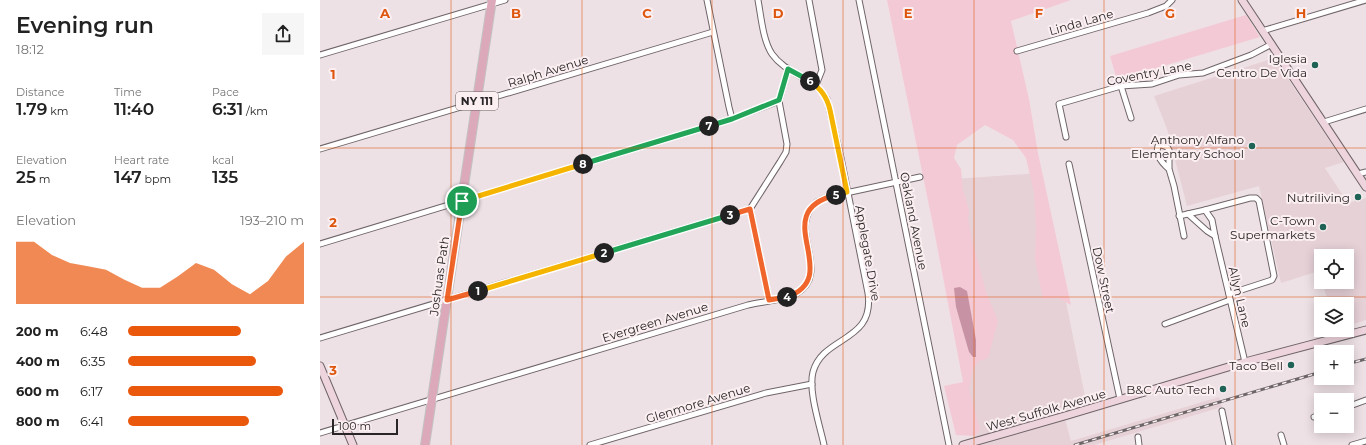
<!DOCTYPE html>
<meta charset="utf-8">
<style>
:root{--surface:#fff;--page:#f6f6f6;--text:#222;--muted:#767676;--accent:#ea580c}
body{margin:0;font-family:Montserrat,sans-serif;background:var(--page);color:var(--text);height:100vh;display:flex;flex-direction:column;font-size:15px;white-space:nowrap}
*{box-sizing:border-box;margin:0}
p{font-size:13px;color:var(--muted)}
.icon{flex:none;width:22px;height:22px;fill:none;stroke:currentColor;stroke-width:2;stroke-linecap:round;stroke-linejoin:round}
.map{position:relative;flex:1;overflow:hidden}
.panel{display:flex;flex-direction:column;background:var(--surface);width:320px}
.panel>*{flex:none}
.tools{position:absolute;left:994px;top:249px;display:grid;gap:8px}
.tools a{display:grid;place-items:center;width:40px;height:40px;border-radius:0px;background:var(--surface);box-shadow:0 2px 10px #0003;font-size:20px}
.scale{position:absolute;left:12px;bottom:10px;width:66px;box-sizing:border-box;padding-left:4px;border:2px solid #292526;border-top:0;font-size:11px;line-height:14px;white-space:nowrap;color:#292526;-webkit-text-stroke:3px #fbeff2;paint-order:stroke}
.pin{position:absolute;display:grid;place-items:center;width:34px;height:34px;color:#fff;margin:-17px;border:2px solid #fff;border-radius:50%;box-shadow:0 1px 4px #0007}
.km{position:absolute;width:20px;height:20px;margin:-10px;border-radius:50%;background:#222;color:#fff;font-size:11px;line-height:20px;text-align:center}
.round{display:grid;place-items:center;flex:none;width:42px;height:42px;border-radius:0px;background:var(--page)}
.summary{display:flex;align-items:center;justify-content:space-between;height:68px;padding:0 16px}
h1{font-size:22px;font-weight:600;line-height:30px}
.figures{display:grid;grid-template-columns:repeat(3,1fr);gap:6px;height:68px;padding:4px 16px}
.figures div{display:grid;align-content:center}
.figures b{font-size:17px;font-weight:600}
.figures small{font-size:11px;font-weight:400}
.figures p{font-size:11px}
.chart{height:112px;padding:8px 16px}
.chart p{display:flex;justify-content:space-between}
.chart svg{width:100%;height:72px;margin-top:4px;fill:var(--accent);opacity:.7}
ul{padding:0 16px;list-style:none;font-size:13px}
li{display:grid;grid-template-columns:64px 48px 1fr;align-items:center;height:30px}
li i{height:10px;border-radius:5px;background:var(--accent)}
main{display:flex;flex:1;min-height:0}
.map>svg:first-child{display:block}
.built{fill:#e6d1d7}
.green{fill:#f4c9d6;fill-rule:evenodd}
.water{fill:#c792a3}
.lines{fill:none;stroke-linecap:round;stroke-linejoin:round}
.street-casing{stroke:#6f6568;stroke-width:7}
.secondary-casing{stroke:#6f6568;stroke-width:9}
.primary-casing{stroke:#c3c2c2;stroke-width:10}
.street{stroke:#fff;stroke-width:5}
.secondary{stroke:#eed4dd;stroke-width:7}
.primary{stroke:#dca9bb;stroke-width:8}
.rail-casing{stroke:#6d6668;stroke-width:3}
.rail{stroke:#fbeff2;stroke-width:1.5;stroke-dasharray:4.5;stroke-linecap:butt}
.split-1-casing{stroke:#fff;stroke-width:8}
.split-2-casing{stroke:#fff;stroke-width:8}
.split-3-casing{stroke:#fff;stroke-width:8}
.split-4-casing{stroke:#fff;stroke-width:8}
.split-5-casing{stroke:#fff;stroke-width:8}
.split-6-casing{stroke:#fff;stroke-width:8}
.split-7-casing{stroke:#fff;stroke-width:8}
.split-8-casing{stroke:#fff;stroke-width:8}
.split-9-casing{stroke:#fff;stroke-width:8}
.split-1{stroke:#f0652b;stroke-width:5}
.split-2{stroke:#f5b400;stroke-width:5}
.split-3{stroke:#22a559;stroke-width:5}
.split-4{stroke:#f0652b;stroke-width:5}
.split-5{stroke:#f0652b;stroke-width:5}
.split-6{stroke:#f5b400;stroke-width:5}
.split-7{stroke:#22a559;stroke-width:5}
.split-8{stroke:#22a559;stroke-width:5}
.split-9{stroke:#f5b400;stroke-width:5}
.grid{fill:none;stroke:#de560d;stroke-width:1;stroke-opacity:0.55}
.poi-dot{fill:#1e6356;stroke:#fbeff2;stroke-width:1.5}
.labels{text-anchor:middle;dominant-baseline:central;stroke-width:4;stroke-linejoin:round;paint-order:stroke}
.shield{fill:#fbeff2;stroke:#686263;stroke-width:1}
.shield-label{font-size:11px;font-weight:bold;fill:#292526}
.street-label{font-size:12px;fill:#292526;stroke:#fbeff2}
.poi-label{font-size:12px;fill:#292526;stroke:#fbeff2;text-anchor:end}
.grid-label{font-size:13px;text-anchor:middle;font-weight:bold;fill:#de560d;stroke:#fbeff2;stroke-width:4;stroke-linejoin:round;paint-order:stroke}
</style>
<main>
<section class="panel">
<div class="summary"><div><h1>Evening run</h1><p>18:12</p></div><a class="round"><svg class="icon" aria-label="share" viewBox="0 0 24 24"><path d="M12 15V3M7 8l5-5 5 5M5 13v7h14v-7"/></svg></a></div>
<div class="figures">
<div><p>Distance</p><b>1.79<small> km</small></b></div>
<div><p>Time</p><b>11:40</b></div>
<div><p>Pace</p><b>6:31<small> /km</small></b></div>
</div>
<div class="figures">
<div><p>Elevation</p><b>25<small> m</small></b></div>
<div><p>Heart rate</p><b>147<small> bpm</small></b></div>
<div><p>kcal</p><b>135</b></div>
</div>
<div class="chart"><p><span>Elevation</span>193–210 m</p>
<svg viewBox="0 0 160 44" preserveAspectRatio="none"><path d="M0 44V6L10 6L20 14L30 19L40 21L50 23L60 29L70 34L80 34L90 27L100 19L110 23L120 32L130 38L140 30L150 15L160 6V44z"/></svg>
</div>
<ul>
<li><b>200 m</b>6:48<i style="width:64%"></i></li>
<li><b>400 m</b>6:35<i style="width:73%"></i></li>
<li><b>600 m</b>6:17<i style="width:88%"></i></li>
<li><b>800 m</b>6:41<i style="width:69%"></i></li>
</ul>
</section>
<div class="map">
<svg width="1046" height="445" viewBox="0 0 1046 445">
<rect width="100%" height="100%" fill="#eee1e5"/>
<!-- built -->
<g class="built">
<polygon points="954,58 1024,162 1005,168 1022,194 1025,204 1046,198 1046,320 1027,326 1027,304 1009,304 1002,282 1027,282 1027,256 1001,256 1001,277 999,271 961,283 939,186 867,206 847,129 834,96"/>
<polygon points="720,173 766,401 742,408 751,441 899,397 902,407 774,445 656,445 639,358 634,179"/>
</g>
<!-- green -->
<g class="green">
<path d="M 567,0 L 751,0 L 691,21 L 709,99 L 718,153 L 751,305 L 738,298 L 723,299 L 715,260 L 716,228 L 714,192 L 706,158 L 693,140 L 665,125 L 637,145 L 634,158 L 641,169 L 643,190 L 649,210 L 648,219 L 652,240 L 666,292 L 678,321 L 668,358 L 659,361 L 653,369 L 649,389 L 660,430 L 654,436 L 636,435 L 624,386 L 643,382 L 614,230 ZM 636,307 L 652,311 L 651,318 L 656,357 L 654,357 L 649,352 Z"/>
<polygon points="926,15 940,37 797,80 790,56"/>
</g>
<!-- water -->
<polygon class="water" points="640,287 647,291 656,340 656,357 653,357 649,352 636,307 634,288"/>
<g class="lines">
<defs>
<g id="street">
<polyline points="387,0 409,107 412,119"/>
<path d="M 438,0 C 441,16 443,41 452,54 C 466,74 494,78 507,99 L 521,158 L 548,293 C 555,343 503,335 493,372 C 488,391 500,426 504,445"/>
<polyline points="489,0 502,70 496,85"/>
<polyline points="539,0 629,445"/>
<polyline points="942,31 1046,0"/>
<polyline points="697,51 828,13 846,6 852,0"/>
<polyline points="0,55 185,0"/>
<polyline points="801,86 811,118"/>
<polyline points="1004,122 1046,109"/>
<polyline points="746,137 739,104 801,86 832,84 859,75 883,73 931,55 952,44"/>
<polyline points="0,149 393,32"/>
<polyline points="749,164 800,399"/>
<path d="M 849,169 C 842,163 835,155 838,146 L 841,145 L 847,147 L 849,150 L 849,169 L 854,186 L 864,236"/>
<polyline points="1038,174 1046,172"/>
<polyline points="885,210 892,220 895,236 925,362"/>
<polyline points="868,214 887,231 895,236"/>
<polyline points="859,216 885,210 930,198 936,198 939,201 954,276 952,280 909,294"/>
<polyline points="0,244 412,119 459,101 468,69"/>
<polyline points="449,300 430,209 460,162 466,152 467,144 459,101"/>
<polyline points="845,324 910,300"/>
<polyline points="0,338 430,209"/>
<polyline points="1027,407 1046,400"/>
<polyline points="902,411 909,445"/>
<polyline points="994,417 1001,415"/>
<path d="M 0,433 L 428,305 C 441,302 465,300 476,294 C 510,274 473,236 490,210 C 492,206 496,202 501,200 C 504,198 508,197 512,196 L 600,177"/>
<polyline points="961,435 964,445"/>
<polyline points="818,437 819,445"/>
<polyline points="270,445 446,393 492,384"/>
<polyline points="1032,445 1046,441"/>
</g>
<g id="secondary">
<polyline points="922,0 1046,187"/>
<polyline points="0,366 33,445"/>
<polyline points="643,445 748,415 925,362 1046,330"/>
</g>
<polyline id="primary" points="105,445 172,0"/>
</defs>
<!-- street casing -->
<use href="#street" class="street-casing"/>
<!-- secondary casing -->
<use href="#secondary" class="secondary-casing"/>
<!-- primary casing -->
<use href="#primary" class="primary-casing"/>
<!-- street -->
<use href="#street" class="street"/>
<!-- secondary -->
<use href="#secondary" class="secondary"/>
<!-- primary -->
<use href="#primary" class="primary"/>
<defs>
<g id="rail">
<polyline points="1027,364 1046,359"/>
<polyline points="755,445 1001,372"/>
</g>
</defs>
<!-- rail casing -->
<use href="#rail" class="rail-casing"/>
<!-- rail -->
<use href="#rail" class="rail"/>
</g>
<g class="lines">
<defs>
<polyline id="split-1" points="142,201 127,300 158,291"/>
<polyline id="split-2" points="158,291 284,253"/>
<polyline id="split-3" points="284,253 410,215"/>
<polyline id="split-4" points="410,215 430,209 449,300 467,297"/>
<path id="split-5" d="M 467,297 C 526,276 445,212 516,195"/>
<path id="split-6" d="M 490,81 C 501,89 507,97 510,110 L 527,192 L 516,195"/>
<polyline id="split-7" points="389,126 412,119 459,100 468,69 490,81"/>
<polyline id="split-8" points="263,164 389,126"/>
<polyline id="split-9" points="142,201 263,164"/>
</defs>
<!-- split-1 casing -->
<use href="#split-1" class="split-1-casing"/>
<!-- split-2 casing -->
<use href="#split-2" class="split-2-casing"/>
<!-- split-3 casing -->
<use href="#split-3" class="split-3-casing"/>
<!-- split-4 casing -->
<use href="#split-4" class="split-4-casing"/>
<!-- split-5 casing -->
<use href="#split-5" class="split-5-casing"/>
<!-- split-6 casing -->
<use href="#split-6" class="split-6-casing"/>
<!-- split-7 casing -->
<use href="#split-7" class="split-7-casing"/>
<!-- split-8 casing -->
<use href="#split-8" class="split-8-casing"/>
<!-- split-9 casing -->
<use href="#split-9" class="split-9-casing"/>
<!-- split-1 -->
<use href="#split-1" class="split-1"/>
<!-- split-2 -->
<use href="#split-2" class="split-2"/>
<!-- split-3 -->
<use href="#split-3" class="split-3"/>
<!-- split-4 -->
<use href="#split-4" class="split-4"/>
<!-- split-5 -->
<use href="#split-5" class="split-5"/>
<!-- split-6 -->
<use href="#split-6" class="split-6"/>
<!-- split-7 -->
<use href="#split-7" class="split-7"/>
<!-- split-8 -->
<use href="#split-8" class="split-8"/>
<!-- split-9 -->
<use href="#split-9" class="split-9"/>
</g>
<!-- grid -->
<path class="grid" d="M 131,0 L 131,445M 262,0 L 262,445M 392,0 L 392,445M 523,0 L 523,445M 654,0 L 654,445M 784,0 L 784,445M 915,0 L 915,445M 0,148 L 1046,148M 0,297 L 1046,297"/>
<!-- markers -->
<g class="poi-dot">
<circle cx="995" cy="65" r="4"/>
<circle cx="932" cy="146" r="4"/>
<circle cx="1038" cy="197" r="4"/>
<circle cx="1003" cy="227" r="4"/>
<circle cx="971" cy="365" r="4"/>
<circle cx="903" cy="389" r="4"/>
</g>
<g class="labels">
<!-- shield labels -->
<rect class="shield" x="136" y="92" width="42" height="18" rx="3"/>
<g class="shield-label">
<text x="157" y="101">NY 111</text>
</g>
<!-- street labels -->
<g class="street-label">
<text transform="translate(761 22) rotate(-16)">Linda Lane</text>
<text transform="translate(228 71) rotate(-17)">Ralph Avenue</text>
<text transform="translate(829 73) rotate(-11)">Coventry Lane</text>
<text transform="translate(594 221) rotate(79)">Oakland Avenue</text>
<text transform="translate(548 253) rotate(80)">Applegate Drive</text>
<text transform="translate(119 276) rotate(-82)">Joshuas Path</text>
<text transform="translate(784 280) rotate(78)">Dow Street</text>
<text transform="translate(920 297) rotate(77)">Allyn Lane</text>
<text transform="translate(335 322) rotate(-17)">Evergreen Avenue</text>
<text transform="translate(378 403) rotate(-17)">Glenmore Avenue</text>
<text transform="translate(726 410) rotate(-16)">West Suffolk Avenue</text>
</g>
<!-- poi labels -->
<g class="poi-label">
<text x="987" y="58">Iglesia<tspan x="987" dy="14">Centro De Vida</tspan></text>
<text x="924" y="139">Anthony Alfano<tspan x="924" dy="14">Elementary School</tspan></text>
<text x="1030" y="197">Nutriliving</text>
<text x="995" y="220">C‑Town<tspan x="995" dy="14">Supermarkets</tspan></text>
<text x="963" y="365">Taco Bell</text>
<text x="895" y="389">B&amp;C Auto Tech</text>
</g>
</g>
<g class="grid-label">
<text x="65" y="18">A</text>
<text x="196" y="18">B</text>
<text x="327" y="18">C</text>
<text x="458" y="18">D</text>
<text x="588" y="18">E</text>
<text x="719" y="18">F</text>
<text x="850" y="18">G</text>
<text x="981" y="18">H</text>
<text x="13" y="79">1</text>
<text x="13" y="227">2</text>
<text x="13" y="375">3</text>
</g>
</svg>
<div class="tools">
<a><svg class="icon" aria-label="locate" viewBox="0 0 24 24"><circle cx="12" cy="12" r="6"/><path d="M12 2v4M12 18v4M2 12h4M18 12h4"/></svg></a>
<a><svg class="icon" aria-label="layers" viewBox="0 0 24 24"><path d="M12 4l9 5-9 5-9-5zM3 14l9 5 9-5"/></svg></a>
<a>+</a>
<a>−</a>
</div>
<div class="scale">100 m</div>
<div class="pin" style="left:142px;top:201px;background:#1e9e55"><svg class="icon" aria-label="arrive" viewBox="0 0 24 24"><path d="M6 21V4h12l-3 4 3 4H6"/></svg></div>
<b class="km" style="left:158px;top:291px">1</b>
<b class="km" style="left:284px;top:253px">2</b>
<b class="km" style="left:410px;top:215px">3</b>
<b class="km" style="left:467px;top:297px">4</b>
<b class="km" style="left:516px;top:195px">5</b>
<b class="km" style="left:490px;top:81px">6</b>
<b class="km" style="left:389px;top:126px">7</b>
<b class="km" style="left:263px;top:164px">8</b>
</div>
</main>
